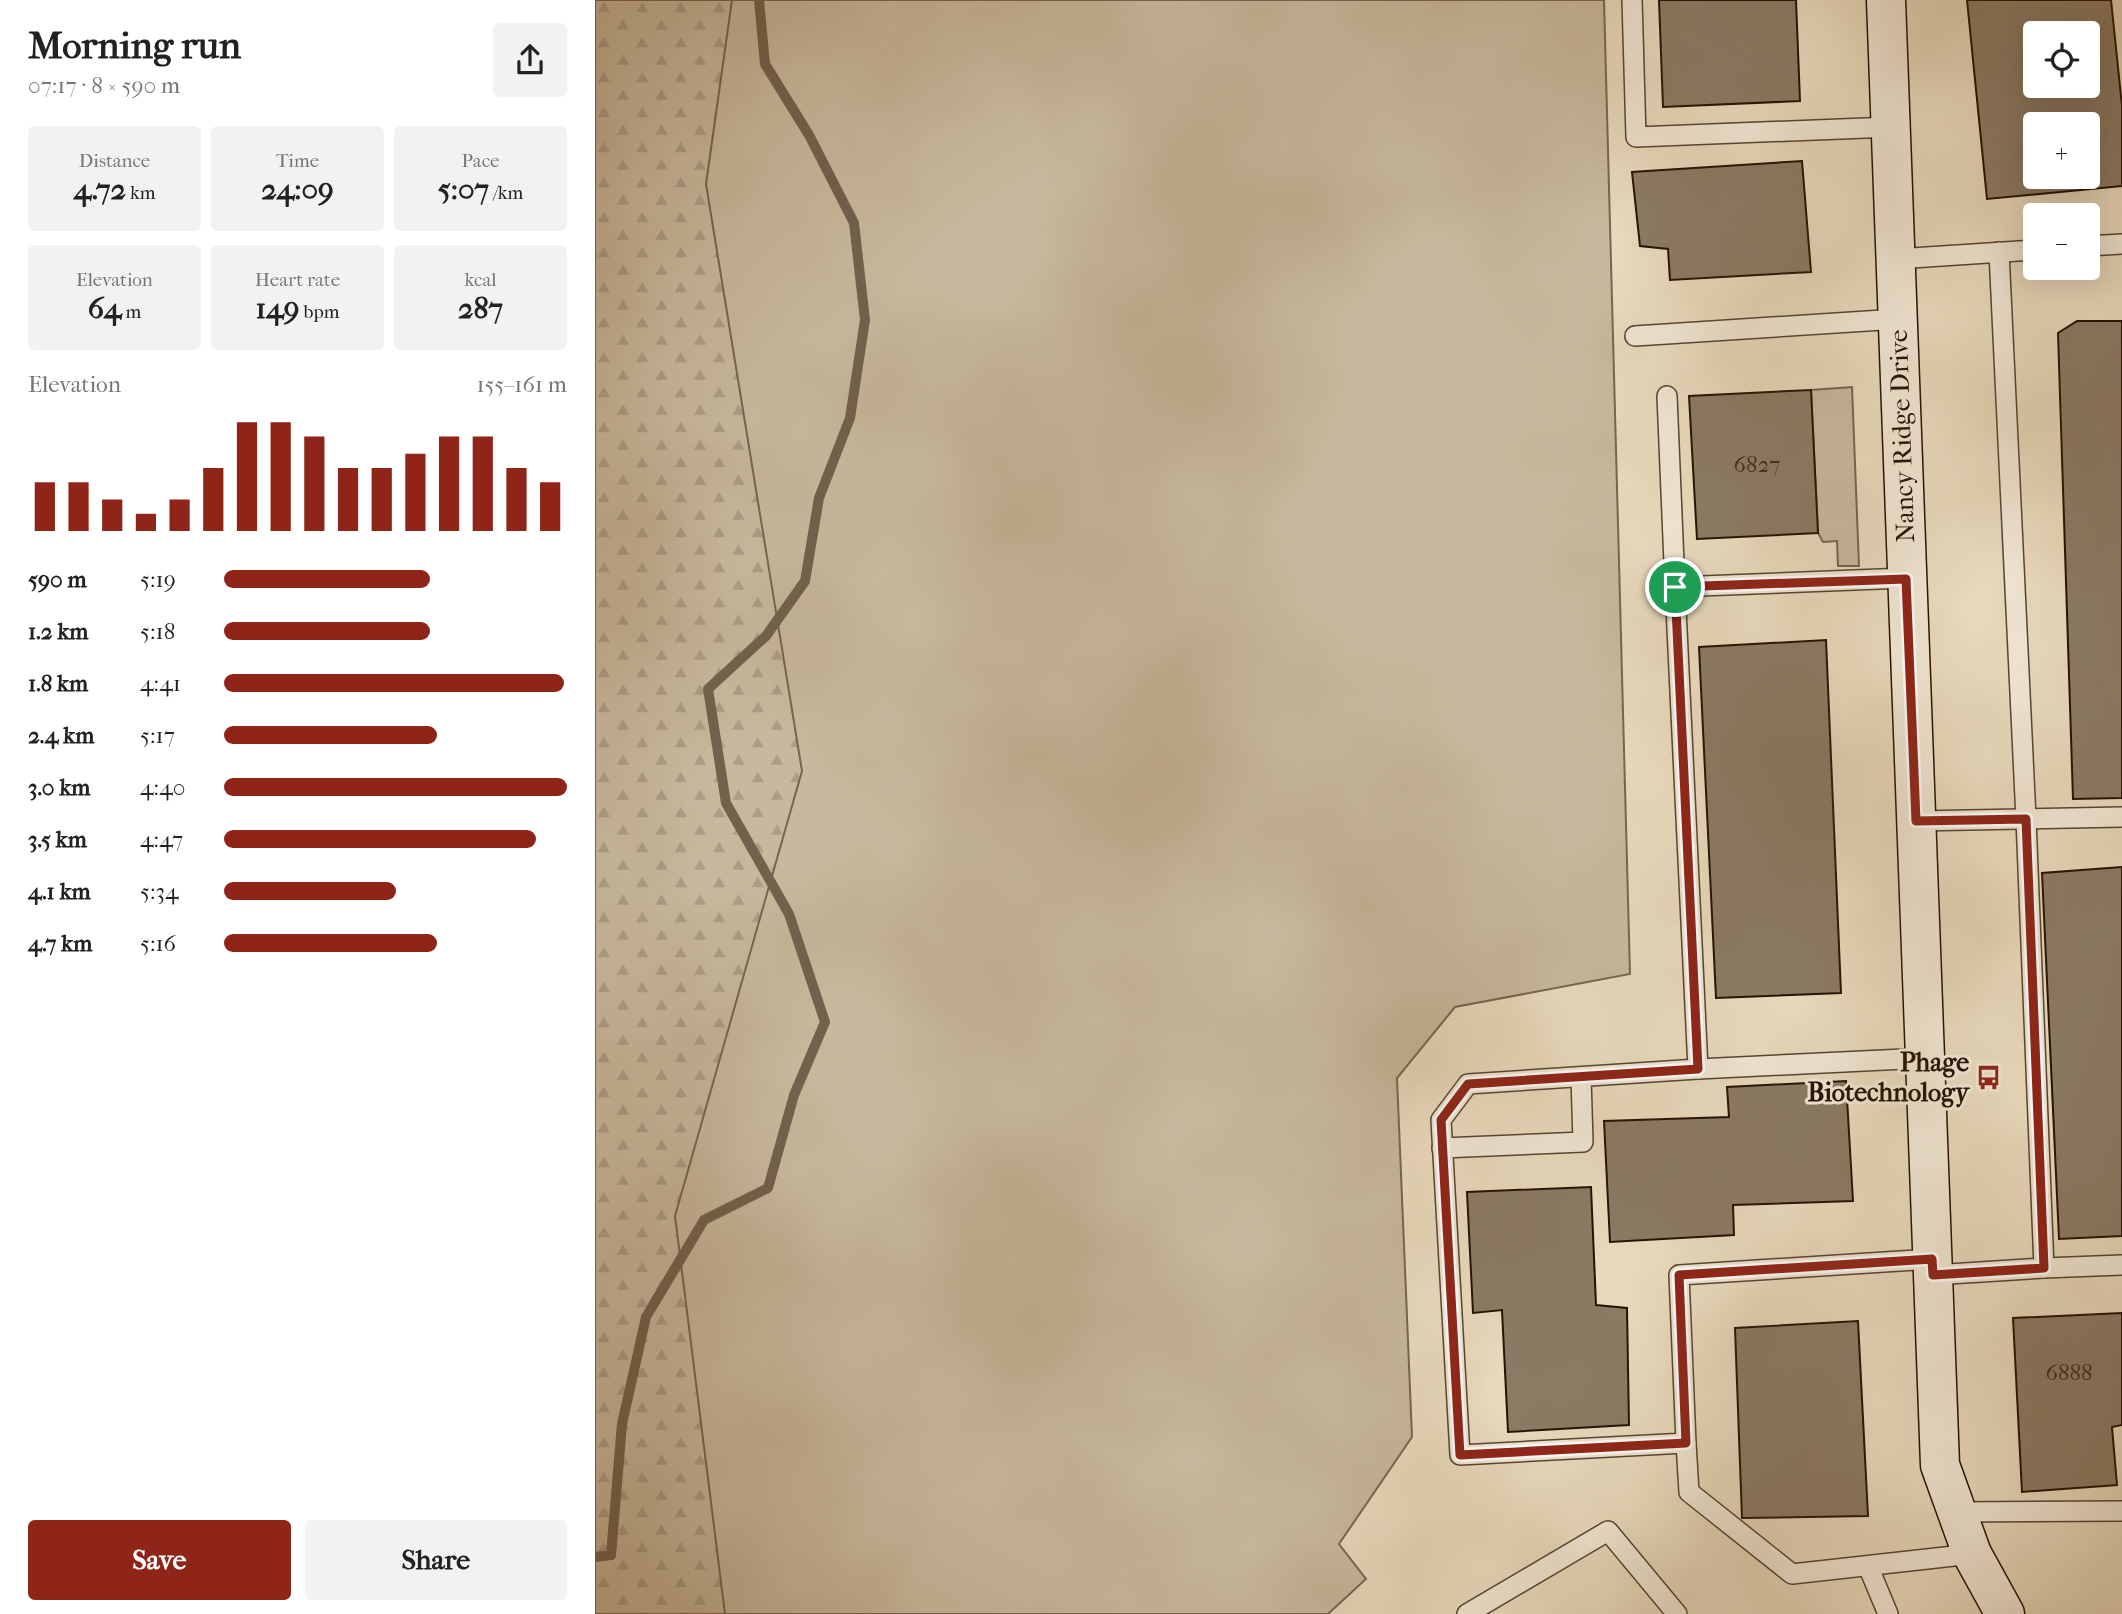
<!DOCTYPE html>
<meta charset="utf-8">
<style>
:root{--surface:#fff;--page:#f2f2f2;--text:#222;--muted:#767676;--accent:#8f2418}
body{margin:0;font-family:"IM FELL French Canon",serif;background:var(--page);color:var(--text);height:100vh;display:flex;flex-direction:column;font-size:26px;white-space:nowrap}
*{box-sizing:border-box;margin:0}
p{font-size:23px;color:var(--muted)}
.icon{flex:none;width:38px;height:38px;fill:none;stroke:currentColor;stroke-width:2;stroke-linecap:round;stroke-linejoin:round}
.map{position:relative;flex:1;overflow:hidden}
.panel{display:flex;flex-direction:column;background:var(--surface);width:595px}
.panel>*{flex:none}
.tools{position:absolute;left:1428px;top:21px;display:grid;gap:14px}
.tools a{display:grid;place-items:center;width:77px;height:77px;border-radius:7px;background:var(--surface);box-shadow:0 7px 28px #0002;font-size:35px}
.pin{position:absolute;display:grid;place-items:center;width:60px;height:60px;color:#fff;margin:-30px;border:4px solid #fff;border-radius:50%;box-shadow:0 2px 7px #0007}
.round{display:grid;place-items:center;flex:none;width:74px;height:74px;border-radius:7px;background:var(--page)}
.headline{display:flex;align-items:center;justify-content:space-between;height:119px;padding:0 28px}
h1{font-size:38px;font-weight:700;line-height:52px}
.figures{display:grid;grid-template-columns:repeat(3,1fr);gap:10px;height:119px;padding:7px 28px}
.figures div{display:grid;align-content:center;border-radius:7px;background:var(--page);text-align:center}
.figures b{font-size:30px;font-weight:700}
.figures small{font-size:19px;font-weight:400}
.figures p{font-size:19px}
.chart{height:196px;padding:14px 28px}
.chart p{display:flex;justify-content:space-between}
.chart svg{width:100%;height:126px;margin-top:7px;stroke:var(--accent);stroke-width:6}
.cta{display:flex;gap:14px;margin-top:auto;padding:14px 28px}
.cta a{flex:1;height:80px;border-radius:7px;background:var(--accent);color:#fff;font-size:28px;font-weight:700;line-height:80px;text-align:center}
.cta a+a{background:var(--page);color:var(--text)}
ul{padding:0 28px;list-style:none;font-size:23px}
li{display:grid;grid-template-columns:112px 84px 1fr;align-items:center;height:52px}
li i{height:18px;border-radius:9px;background:var(--accent)}
main{display:flex;flex:1;min-height:0}
.map>svg:first-child{display:block}
.green{fill:#c8b89d;stroke:#766550;stroke-width:2}
.forest{fill:url(#forest-firs);stroke:#766550;stroke-width:2}
.lines{fill:none;stroke-linecap:round;stroke-linejoin:round}
.stream{stroke:#72614d;stroke-width:10}
.building{fill:#8b7a64;stroke:#251203;stroke-width:2;fill-rule:evenodd}
.lane-casing{stroke:#564432;stroke-width:22}
.secondary-casing{stroke:#251203;stroke-width:41}
.lane{stroke:#f1e7d4;stroke-width:19}
.secondary{stroke:#f1e7d4;stroke-width:38}
.route-casing{stroke:#fff;stroke-width:14}
.route{stroke:#8f2418;stroke-width:9}
.labels{text-anchor:middle;dominant-baseline:central;stroke-width:6;stroke-linejoin:round;paint-order:stroke}
.number-label{font-size:23px;fill:#3e2c1b}
.street-label{font-size:26px;fill:#251203;stroke:#f1e7d4}
.poi-label{font-size:26px;font-weight:bold;fill:#251203;stroke:#f1e7d4;text-anchor:end}
</style>
<main>
<section class="panel">
<div class="headline"><div><h1>Morning run</h1><p>07:17 · 8 × 590 m</p></div><a class="round"><svg class="icon" aria-label="share" viewBox="0 0 24 24"><path d="M12 15V3M7 8l5-5 5 5M5 13v7h14v-7"/></svg></a></div>
<div class="figures">
<div><p>Distance</p><b>4.72<small> km</small></b></div>
<div><p>Time</p><b>24:09</b></div>
<div><p>Pace</p><b>5:07<small> /km</small></b></div>
</div>
<div class="figures">
<div><p>Elevation</p><b>64<small> m</small></b></div>
<div><p>Heart rate</p><b>149<small> bpm</small></b></div>
<div><p>kcal</p><b>287</b></div>
</div>
<div class="chart"><p><span>Elevation</span>155–161 m</p>
<svg viewBox="0 0 160 44" preserveAspectRatio="none"><path d="M5 44V27M15 44V27M25 44V33M35 44V38M45 44V33M55 44V22M65 44V6M75 44V6M85 44V11M95 44V22M105 44V22M115 44V17M125 44V11M135 44V11M145 44V22M155 44V27"/></svg>
</div>
<ul>
<li><b>590 m</b>5:19<i style="width:60%"></i></li>
<li><b>1.2 km</b>5:18<i style="width:60%"></i></li>
<li><b>1.8 km</b>4:41<i style="width:99%"></i></li>
<li><b>2.4 km</b>5:17<i style="width:62%"></i></li>
<li><b>3.0 km</b>4:40<i style="width:100%"></i></li>
<li><b>3.5 km</b>4:47<i style="width:91%"></i></li>
<li><b>4.1 km</b>5:34<i style="width:50%"></i></li>
<li><b>4.7 km</b>5:16<i style="width:62%"></i></li>
</ul>
<div class="cta"><a>Save</a><a>Share</a></div>
</section>
<div class="map">
<svg width="1527" height="1614" viewBox="0 0 1527 1614">
<defs>
<pattern id="forest-firs" width="22" height="20" patternUnits="userSpaceOnUse" patternTransform="scale(1.75)"><rect width="22" height="20" fill="#c8b89d"/><path d="M5 1l3.5 6h-7zM16 11l3.5 6h-7z" fill="#ac9d86"/></pattern>
</defs>
<rect width="100%" height="100%" fill="#e9dabd"/>
<filter id="stains"><feTurbulence type="fractalNoise" baseFrequency=".00286" numOctaves="4"/><feColorMatrix values="0 0 0 0 .2 0 0 0 0 .09 0 0 0 0 .02 0 0 0 .5 -.17"/></filter>
<radialGradient id="worn" r=".72"><stop offset=".6" stop-color="#630" stop-opacity="0"/><stop offset="1" stop-color="#630" stop-opacity=".3"/></radialGradient>
<!-- green -->
<g class="green">
<polygon points="0,0 1009,0 1035,974 860,1007 802,1078 817,1437 744,1544 771,1579 733,1614 0,1614"/>
<polygon points="1257,387 1264,566 1243,566 1242,541 1228,542 1223,533 1216,390"/>
</g>
<!-- forest -->
<polygon class="forest" points="0,0 137,0 111,184 207,771 80,1216 130,1614 0,1614"/>
<g class="lines">
<!-- stream -->
<polyline class="stream" points="0,1557 16,1555 27,1424 51,1317 109,1220 173,1188 199,1095 230,1022 194,914 131,803 113,689 171,636 210,581 224,498 255,418 270,320 259,223 214,135 170,64 164,0"/>
</g>
<!-- building -->
<g class="building">
<polygon points="1064,0 1201,0 1205,101 1068,107"/>
<path d="M 1372,0 L 1516,0 L 1527,106 L 1527,186 L 1392,199 ZM 1440,33 L 1493,33 L 1493,86 L 1440,86 ZM 1440,124 L 1493,124 L 1493,177 L 1440,177 Z"/>
<polygon points="1207,161 1216,272 1075,280 1073,249 1045,246 1037,172"/>
<polygon points="1482,321 1527,321 1527,798 1478,799 1463,333"/>
<polygon points="1216,390 1223,533 1102,539 1094,396"/>
<polygon points="1231,640 1246,993 1121,998 1104,647"/>
<polygon points="1527,867 1527,1236 1464,1239 1447,873"/>
<polygon points="1251,1081 1258,1201 1138,1205 1139,1235 1015,1242 1009,1121 1134,1117 1132,1087"/>
<polygon points="996,1187 1001,1305 1032,1308 1034,1425 913,1432 907,1310 878,1313 872,1192"/>
<polygon points="1527,1313 1527,1425 1517,1427 1522,1485 1427,1492 1418,1318"/>
<polygon points="1263,1321 1273,1516 1147,1518 1140,1328"/>
</g>
<g class="lines">
<defs>
<g id="lane">
<polyline points="1037,0 1041,137 1296,127"/>
<polyline points="1493,246 1527,244"/>
<polyline points="1301,259 1440,250"/>
<polyline points="1040,336 1303,319"/>
<polyline points="1072,396 1080,587"/>
<polyline points="1311,578 1080,587 1103,1069 1330,1058"/>
<polyline points="1321,821 1527,817"/>
<polyline points="1103,1069 873,1084 846,1120 865,1455 1091,1443 1084,1275 1337,1259"/>
<polyline points="847,1148 988,1142 986,1077"/>
<polyline points="1449,1268 1527,1265"/>
<polyline points="1338,1275 1449,1268 1431,819 1404,252"/>
<polyline points="1091,1443 1094,1492 1197,1574 1377,1554"/>
<polyline points="1362,1512 1527,1511"/>
<polyline points="1273,1566 1293,1614"/>
<polyline points="872,1614 1013,1531 1082,1614"/>
</g>
<polyline id="secondary" points="1291,0 1345,1465 1377,1554 1410,1614"/>
</defs>
<!-- lane casing -->
<use href="#lane" class="lane-casing"/>
<!-- secondary casing -->
<use href="#secondary" class="secondary-casing"/>
<!-- lane -->
<use href="#lane" class="lane"/>
<!-- secondary -->
<use href="#secondary" class="secondary"/>
</g>
<g class="lines">
<defs>
<polygon id="route" points="1311,579 1321,821 1431,819 1449,1268 1338,1275 1337,1259 1084,1275 1091,1443 865,1455 846,1120 873,1084 1103,1069 1080,587"/>
</defs>
<!-- route casing -->
<use href="#route" class="route-casing"/>
<!-- route -->
<use href="#route" class="route"/>
</g>
<!-- icons -->
<defs>
<symbol id="bus-bare" viewBox="-9 -9 18 18"><path d="M-5-6H5V4H4V6H2V4H-2V6H-4V4H-5ZM-3.5-4V0h7V-4ZM-3.5 1.2v1.5H-2V1.2ZM2 1.2v1.5H3.5V1.2Z" fill="#8f2418" stroke="#f1e7d4" stroke-width="2.5" paint-order="stroke"/></symbol>
</defs>
<g fill-rule="evenodd">
<use href="#bus-bare" x="1376" y="1060" width="35" height="35"/>
</g>
<g class="labels">
<!-- number labels -->
<g class="number-label">
<text x="1162" y="464">6827</text>
<text x="1474" y="1372">6888</text>
</g>
<!-- street labels -->
<g class="street-label">
<text transform="translate(1307 436) rotate(-92)">Nancy Ridge Drive</text>
</g>
<!-- poi labels -->
<g class="poi-label">
<text x="1374" y="1062">Phage<tspan x="1374" dy="30">Biotechnology</tspan></text>
</g>
</g>
<rect width="100%" height="100%" filter="url(#stains)"/>
<rect width="100%" height="100%" fill="url(#worn)"/>
</svg>
<div class="tools">
<a><svg class="icon" aria-label="locate" viewBox="0 0 24 24"><circle cx="12" cy="12" r="6"/><path d="M12 2v4M12 18v4M2 12h4M18 12h4"/></svg></a>
<a>+</a>
<a>−</a>
</div>
<div class="pin" style="left:1080px;top:587px;background:#1e9e55"><svg class="icon" aria-label="arrive" viewBox="0 0 24 24"><path d="M6 21V4h12l-3 4 3 4H6"/></svg></div>
</div>
</main>
